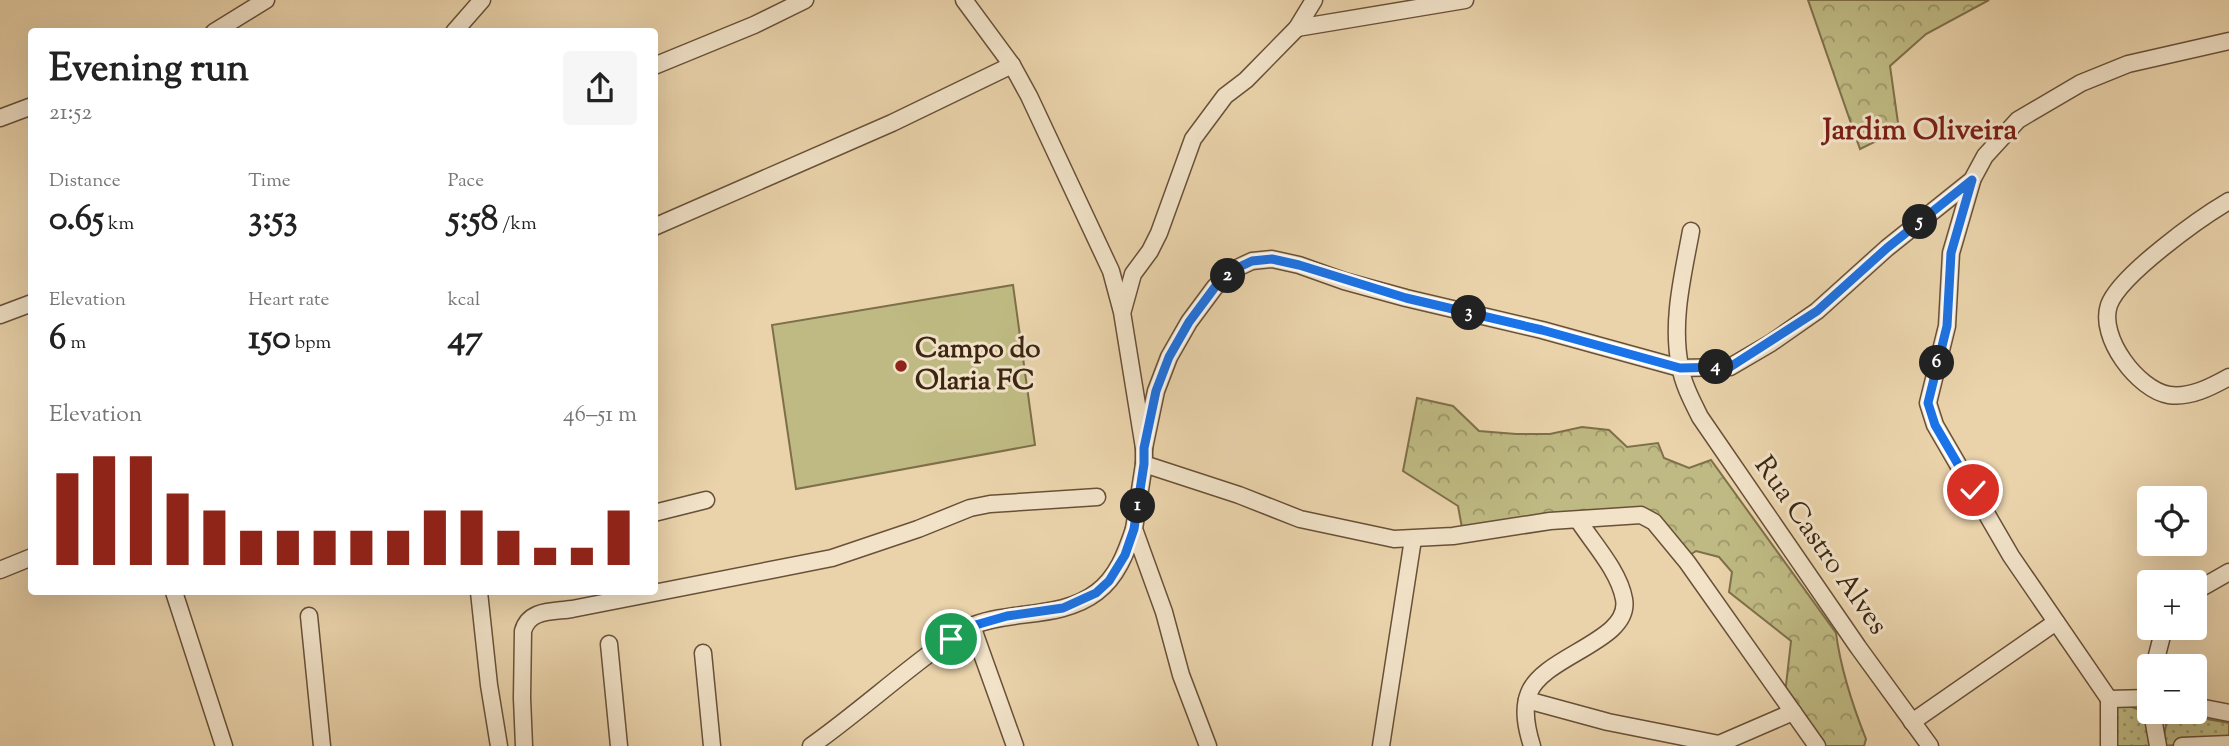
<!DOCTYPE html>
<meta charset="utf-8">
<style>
:root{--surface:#fff;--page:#f6f6f6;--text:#222;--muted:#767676;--accent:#8f2418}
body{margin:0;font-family:"Sorts Mill Goudy",serif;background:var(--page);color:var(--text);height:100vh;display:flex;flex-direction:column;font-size:26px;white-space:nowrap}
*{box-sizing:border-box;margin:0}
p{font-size:23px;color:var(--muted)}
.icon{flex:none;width:38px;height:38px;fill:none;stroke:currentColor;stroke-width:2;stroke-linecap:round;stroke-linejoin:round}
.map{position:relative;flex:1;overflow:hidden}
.panel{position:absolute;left:28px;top:28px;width:630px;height:567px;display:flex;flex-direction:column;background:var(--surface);border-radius:7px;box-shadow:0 7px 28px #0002}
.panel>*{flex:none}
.buttons{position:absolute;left:2137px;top:486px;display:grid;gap:14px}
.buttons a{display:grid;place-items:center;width:70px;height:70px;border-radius:7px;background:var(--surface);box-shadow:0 7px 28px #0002;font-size:35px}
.pin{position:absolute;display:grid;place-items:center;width:60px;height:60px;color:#fff;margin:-30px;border:4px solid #fff;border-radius:50%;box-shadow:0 2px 7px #0007}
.km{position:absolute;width:35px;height:35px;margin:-18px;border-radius:50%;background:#222;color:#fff;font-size:19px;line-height:35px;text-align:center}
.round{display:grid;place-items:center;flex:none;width:74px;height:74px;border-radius:7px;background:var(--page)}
.headline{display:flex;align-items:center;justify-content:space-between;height:119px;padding:0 21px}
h1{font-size:38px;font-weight:800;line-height:52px}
.figures{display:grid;grid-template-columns:repeat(3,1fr);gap:10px;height:119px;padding:7px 21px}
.figures div{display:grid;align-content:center}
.figures b{font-size:35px;font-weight:800}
.figures small{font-size:19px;font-weight:400}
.figures p{font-size:19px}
.chart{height:196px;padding:14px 21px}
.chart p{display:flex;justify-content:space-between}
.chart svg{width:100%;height:126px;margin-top:7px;stroke:var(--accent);stroke-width:6}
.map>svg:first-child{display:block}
.grass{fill:url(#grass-dots);stroke:#7e704a;stroke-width:2}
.forest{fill:url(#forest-crowns);stroke:#7e704a;stroke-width:2}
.pitch{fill:#bfba83;stroke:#7e704a;stroke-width:2}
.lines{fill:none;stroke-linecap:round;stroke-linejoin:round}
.minor-casing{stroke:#685138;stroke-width:19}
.minor{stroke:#f1e2c8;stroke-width:16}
.route-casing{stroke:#fff;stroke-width:14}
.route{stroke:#1a73e8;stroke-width:9}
.poi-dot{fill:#8f2418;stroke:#f1e2c8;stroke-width:2.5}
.labels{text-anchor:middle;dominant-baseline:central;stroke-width:6;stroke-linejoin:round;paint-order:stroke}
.poi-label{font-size:28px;font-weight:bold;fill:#3c2612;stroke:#f1e2c8;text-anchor:start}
.street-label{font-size:28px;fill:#3c2612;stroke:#f1e2c8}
.neighbourhood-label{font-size:30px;font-weight:bold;fill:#7a1f14;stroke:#f1e2c8}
</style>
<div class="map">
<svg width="2229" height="746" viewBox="0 0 2229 746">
<defs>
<pattern id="grass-dots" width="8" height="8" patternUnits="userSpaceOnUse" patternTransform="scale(1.75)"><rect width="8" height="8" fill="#bfba83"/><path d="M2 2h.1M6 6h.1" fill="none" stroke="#9c976a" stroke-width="1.8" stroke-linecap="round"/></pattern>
<pattern id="forest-crowns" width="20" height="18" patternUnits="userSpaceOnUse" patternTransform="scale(1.75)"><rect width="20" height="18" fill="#bfba83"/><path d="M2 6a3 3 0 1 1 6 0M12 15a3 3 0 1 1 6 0" fill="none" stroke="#9c976a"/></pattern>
</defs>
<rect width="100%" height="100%" fill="#ead3ab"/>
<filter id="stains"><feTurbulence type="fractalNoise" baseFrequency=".00286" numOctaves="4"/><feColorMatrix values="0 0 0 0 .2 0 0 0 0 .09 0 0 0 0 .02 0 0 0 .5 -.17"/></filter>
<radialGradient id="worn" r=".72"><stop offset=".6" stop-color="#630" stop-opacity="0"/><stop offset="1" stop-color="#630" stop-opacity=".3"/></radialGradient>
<!-- grass -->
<g class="grass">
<polygon points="2127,705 2147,713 2151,746 2113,746 2114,711 2118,707"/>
<polygon points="2158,712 2173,713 2229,723 2229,741 2162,746 2166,725"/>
</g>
<!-- forest -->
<g class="forest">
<polygon points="1808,0 1989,0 1926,34 1890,66 1899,130 1860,149"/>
<path d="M 1417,398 L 1453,406 L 1479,431 L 1516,434 L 1550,434 L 1582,427 L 1609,430 L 1627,447 L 1658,443 L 1664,458 L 1689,468 L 1711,460 L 1836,633 C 1841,671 1852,704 1866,739 L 1864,746 L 1824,746 L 1785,694 L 1791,641 L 1729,592 L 1732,572 L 1719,557 L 1696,551 L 1687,557 L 1654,520 L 1462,528 L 1458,506 L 1403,471 Z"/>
</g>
<!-- pitch -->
<polygon class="pitch" points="1013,285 1035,445 796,489 772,325"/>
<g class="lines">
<defs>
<g id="minor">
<polyline points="964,0 1012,65 1029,96 1111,271 1122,312 1144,448 1144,464 1134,529 1164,612 1181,675 1208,746"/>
<polyline points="1297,28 1465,0"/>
<polyline points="214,32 266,0"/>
<polyline points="454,32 482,0"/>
<polyline points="654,66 754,25 805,0"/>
<polyline points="0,118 32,106"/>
<polyline points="1972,181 1951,253 1947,326 1928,403 1935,425 2011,556 2109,699"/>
<path d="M 2229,201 C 2200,218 2120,275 2109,305 C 2098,337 2138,390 2169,395 C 2190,398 2211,387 2229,377"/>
<polyline points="654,227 892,123 1012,65"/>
<path d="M 1691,231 C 1683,275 1671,321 1680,366 C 1683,384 1692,401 1700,417 L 1858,647 L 1930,746"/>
<polyline points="1123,310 1133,274 1150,251 1159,233 1193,139 1225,96 1246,80 1297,28 1314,0"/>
<polyline points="0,315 32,303"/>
<polyline points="1144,448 1156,391 1169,357 1189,322 1215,287 1237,268 1252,261 1272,259 1299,265 1344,281 1406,298 1542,330 1680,368 1730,367 1771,343 1817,311 1887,248 1972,180 1985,156 2018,120 2081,83 2128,64 2229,41"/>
<polyline points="1144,464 1239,495 1300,519 1394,539 1453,536 1550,521 1641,515 1654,522 1687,562 1817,746"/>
<polyline points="654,513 706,500"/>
<polyline points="0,570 32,557"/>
<polyline points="174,592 224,746"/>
<polyline points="479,592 489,685 499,746"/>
<polyline points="2194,592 2229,572"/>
<polyline points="309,616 322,746"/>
<polyline points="972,626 1015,746"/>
<polyline points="609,644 619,746"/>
<polyline points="703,653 712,746"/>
<polyline points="2154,667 2164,628"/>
<polyline points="2109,699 2109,746"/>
<polyline points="2109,699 2149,698"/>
<polyline points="1527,700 1608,722 1719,744 1793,712"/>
<polyline points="2194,706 2229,713"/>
<polyline points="2152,712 2158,746"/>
<polyline points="1912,722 2056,622"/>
<path d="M 524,746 L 522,698 L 523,631 C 529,609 553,612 572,609 L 832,558 L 918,529 L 970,508 L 990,504 L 1097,497"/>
<path d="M 811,746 C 852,717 889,684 929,654 C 943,644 958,631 974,625 C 1013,610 1062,619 1097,592 C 1117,577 1126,553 1134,529"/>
<polyline points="1381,746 1413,539"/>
<path d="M 1532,746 C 1527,730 1522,710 1529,693 C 1544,655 1632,641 1624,599 C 1619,571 1593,543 1578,520"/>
<polyline points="2182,746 2229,744"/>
</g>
</defs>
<!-- minor casing -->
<use href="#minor" class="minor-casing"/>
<!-- minor -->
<use href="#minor" class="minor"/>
</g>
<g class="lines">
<defs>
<polyline id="route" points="951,639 972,626 1007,616 1063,608 1096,593 1109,581 1125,555 1134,529 1144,464 1144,448 1156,391 1169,357 1189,322 1215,287 1237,268 1252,261 1272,259 1299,265 1406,298 1542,330 1680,368 1730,367 1817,311 1887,248 1972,180 1951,253 1947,326 1928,403 1935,425 1973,490"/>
</defs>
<!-- route casing -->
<use href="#route" class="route-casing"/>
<!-- route -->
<use href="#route" class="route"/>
</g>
<!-- markers -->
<circle class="poi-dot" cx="901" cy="366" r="7"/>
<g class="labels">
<!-- poi labels -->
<g class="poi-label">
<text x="915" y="350">Campo do<tspan x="915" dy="32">Olaria FC</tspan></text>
</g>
<!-- street labels -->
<g class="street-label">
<text transform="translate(1820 546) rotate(55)">Rua Castro Alves</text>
</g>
<!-- neighbourhood labels -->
<g class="neighbourhood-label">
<text x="1920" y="131">Jardim Oliveira</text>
</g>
</g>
<rect width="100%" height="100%" filter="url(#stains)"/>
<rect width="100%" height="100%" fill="url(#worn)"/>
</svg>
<div class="buttons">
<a><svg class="icon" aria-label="locate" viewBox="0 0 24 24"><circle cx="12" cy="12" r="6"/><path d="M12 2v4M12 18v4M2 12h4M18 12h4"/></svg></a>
<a>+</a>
<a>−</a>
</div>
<div class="pin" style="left:951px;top:639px;background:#1e9e55"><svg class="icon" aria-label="arrive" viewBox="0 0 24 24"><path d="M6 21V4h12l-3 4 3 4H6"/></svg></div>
<div class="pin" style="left:1973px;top:490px;background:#d93025"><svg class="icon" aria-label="check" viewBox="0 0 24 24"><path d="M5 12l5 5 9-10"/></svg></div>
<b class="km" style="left:1138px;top:506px">1</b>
<b class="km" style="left:1228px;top:276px">2</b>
<b class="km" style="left:1469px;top:313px">3</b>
<b class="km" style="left:1716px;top:367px">4</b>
<b class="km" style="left:1920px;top:222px">5</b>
<b class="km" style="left:1937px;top:363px">6</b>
<section class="panel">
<div class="headline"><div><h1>Evening run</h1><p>21:52</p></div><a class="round"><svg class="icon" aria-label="share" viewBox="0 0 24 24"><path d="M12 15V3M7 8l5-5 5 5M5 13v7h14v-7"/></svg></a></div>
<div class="figures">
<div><p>Distance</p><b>0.65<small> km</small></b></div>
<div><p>Time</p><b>3:53</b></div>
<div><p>Pace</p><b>5:58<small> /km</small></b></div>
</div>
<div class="figures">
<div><p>Elevation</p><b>6<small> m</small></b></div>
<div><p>Heart rate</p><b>150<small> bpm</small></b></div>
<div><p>kcal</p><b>47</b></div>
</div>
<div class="chart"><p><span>Elevation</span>46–51 m</p>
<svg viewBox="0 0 160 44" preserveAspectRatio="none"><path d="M5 44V12M15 44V6M25 44V6M35 44V19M45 44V25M55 44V32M65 44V32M75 44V32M85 44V32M95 44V32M105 44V25M115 44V25M125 44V32M135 44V38M145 44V38M155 44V25"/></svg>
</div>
</section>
</div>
